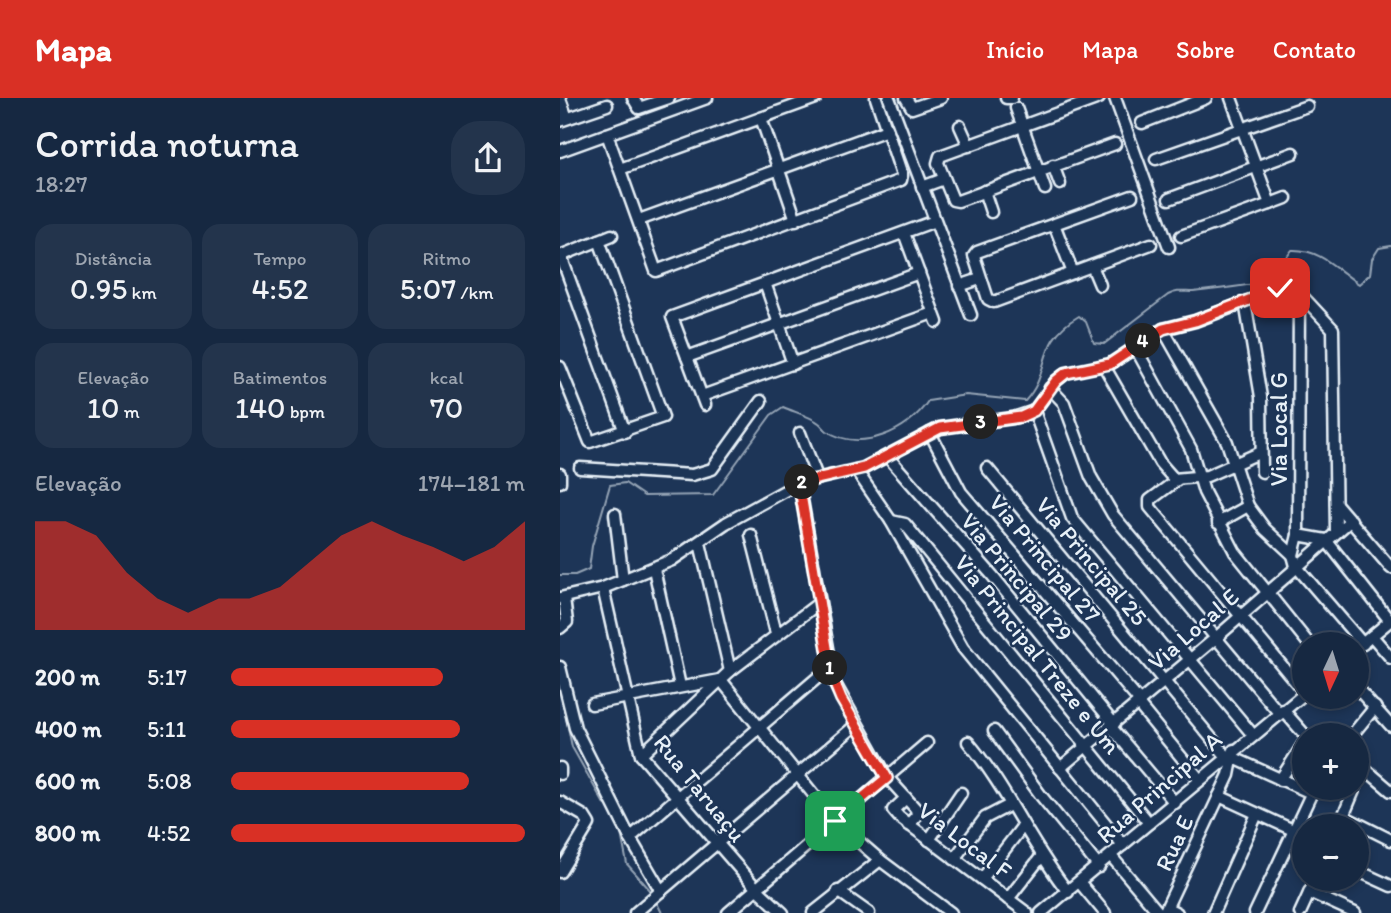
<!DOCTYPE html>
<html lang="pt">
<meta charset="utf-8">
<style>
:root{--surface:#162841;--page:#23344c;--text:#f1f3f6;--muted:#9ea6b1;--line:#35445a;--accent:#d93025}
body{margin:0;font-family:Itim,sans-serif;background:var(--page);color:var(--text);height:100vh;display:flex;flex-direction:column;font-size:26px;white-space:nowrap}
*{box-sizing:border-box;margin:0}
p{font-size:23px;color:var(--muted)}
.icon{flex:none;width:38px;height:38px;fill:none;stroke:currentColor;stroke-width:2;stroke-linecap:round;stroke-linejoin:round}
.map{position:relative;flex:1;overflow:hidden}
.side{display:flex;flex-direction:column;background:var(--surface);width:560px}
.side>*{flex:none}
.needle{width:46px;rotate:184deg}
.buttons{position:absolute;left:732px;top:534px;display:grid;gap:14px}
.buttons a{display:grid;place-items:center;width:77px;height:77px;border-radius:50%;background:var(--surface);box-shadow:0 4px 10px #0003,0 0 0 2px var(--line);font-size:35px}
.pin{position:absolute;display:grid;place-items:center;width:60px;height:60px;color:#fff;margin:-30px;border-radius:14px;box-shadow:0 4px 10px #0006}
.km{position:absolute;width:35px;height:35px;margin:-18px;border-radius:50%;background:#222;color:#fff;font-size:19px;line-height:35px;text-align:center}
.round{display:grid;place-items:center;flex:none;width:74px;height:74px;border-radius:28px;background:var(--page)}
.summary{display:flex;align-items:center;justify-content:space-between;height:119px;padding:0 35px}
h1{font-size:38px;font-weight:600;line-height:52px}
.metrics{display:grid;grid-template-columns:repeat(3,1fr);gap:10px;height:119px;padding:7px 35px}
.metrics div{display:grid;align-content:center;border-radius:18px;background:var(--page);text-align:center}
.metrics b{font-size:30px;font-weight:600}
.metrics small{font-size:19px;font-weight:400}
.metrics p{font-size:19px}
.chart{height:196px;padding:14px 35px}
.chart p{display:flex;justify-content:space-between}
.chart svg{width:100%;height:126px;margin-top:7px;fill:var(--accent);opacity:.7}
ul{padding:0 35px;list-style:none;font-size:23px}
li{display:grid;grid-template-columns:112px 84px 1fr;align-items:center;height:52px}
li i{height:18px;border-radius:9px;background:var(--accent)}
header{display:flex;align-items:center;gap:42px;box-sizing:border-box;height:98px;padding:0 35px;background:var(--accent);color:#fff}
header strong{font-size:33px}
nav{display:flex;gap:38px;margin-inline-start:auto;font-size:24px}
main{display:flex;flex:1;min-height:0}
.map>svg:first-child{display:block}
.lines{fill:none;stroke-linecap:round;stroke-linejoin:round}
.stream{stroke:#95a4b5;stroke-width:2}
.minor-casing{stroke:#e8f1f8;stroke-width:15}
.minor{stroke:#1d3557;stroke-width:10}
.route-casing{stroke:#fff;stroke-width:14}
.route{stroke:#d93025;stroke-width:9}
.labels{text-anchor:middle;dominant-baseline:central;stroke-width:5;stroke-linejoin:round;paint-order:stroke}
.street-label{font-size:24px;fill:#e8f1f8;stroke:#1d3557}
</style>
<header>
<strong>Mapa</strong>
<nav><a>Início</a><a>Mapa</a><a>Sobre</a><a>Contato</a></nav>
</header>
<main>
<section class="side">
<div class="summary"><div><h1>Corrida noturna</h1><p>18:27</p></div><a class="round"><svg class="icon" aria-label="share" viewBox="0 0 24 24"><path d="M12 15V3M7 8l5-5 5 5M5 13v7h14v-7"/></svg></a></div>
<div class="metrics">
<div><p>Distância</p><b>0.95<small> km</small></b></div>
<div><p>Tempo</p><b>4:52</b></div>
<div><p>Ritmo</p><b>5:07<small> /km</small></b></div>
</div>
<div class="metrics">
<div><p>Elevação</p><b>10<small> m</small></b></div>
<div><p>Batimentos</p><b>140<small> bpm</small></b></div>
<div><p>kcal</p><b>70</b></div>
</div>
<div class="chart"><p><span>Elevação</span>174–181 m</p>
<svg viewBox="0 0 160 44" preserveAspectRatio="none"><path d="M0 44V6L10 6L20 11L30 24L40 33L50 38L60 33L70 33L80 29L90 20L100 11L110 6L120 11L130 15L140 20L150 15L160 6V44z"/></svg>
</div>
<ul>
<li><b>200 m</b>5:17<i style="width:72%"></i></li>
<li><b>400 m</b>5:11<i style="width:78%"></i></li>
<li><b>600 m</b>5:08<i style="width:81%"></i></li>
<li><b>800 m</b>4:52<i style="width:100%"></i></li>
</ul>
</section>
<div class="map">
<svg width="831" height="815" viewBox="0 0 831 815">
<rect width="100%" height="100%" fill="#1d3557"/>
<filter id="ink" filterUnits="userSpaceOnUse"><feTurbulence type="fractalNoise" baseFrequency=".0143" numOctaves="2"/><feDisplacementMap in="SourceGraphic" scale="14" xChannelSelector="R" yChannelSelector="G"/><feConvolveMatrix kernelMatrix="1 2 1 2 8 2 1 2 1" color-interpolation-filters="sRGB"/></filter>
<g filter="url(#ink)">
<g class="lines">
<!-- stream -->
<g class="stream">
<path d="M 0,477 L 15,477 L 29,471 L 32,448 L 50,387 L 65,385 L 84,398 L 153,397 L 211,317 L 223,309 C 234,314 250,318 259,325 C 262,327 264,331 267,333 C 300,355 349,333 368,303 L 406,297 L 465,303 C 493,273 474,244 519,218 L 526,224 L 534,245 L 544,246 L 608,197 C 618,192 623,194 633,194 C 646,192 702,187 708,182 C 717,174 725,161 732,152 C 761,151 777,172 799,186 L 810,176 L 812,161 L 819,150 L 831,148"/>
<polyline points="2,599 12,649 44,706 51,710"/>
<polyline points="60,730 67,766 90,792"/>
<polyline points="97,805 102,815"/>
</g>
<defs>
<g id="minor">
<polyline points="73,0 79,10 109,0"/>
<polyline points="329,0 411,217"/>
<polyline points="346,0 352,10 381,0"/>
<polyline points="446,0 452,0"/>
<polyline points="539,0 380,58 378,65 393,102 398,103 555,46"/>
<polyline points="555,0 609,149"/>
<polyline points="0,1 7,20"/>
<polyline points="456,10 485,91"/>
<polyline points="201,20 236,122"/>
<polyline points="0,23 47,7"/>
<polyline points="582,25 646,0"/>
<polyline points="400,28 409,48"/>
<polyline points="47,36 96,173 341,82 342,77 316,0"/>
<polyline points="0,53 147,0"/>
<polyline points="596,61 747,8"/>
<polyline points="493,67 500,86"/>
<polyline points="60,71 256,0"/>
<polyline points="362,89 384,81"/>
<polyline points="424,93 431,114"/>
<polyline points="572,98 417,154 414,158 428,201 434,204 591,146"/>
<polyline points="609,101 733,55"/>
<polyline points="710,106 726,100"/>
<polyline points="79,122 327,32"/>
<polyline points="494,126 513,175"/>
<polyline points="344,135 377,224"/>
<polyline points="621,138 710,106 671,0"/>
<polyline points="0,158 52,137"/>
<polyline points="1,158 65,334"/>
<polyline points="532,168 540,187"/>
<polyline points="205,185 233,266"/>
<polyline points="399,188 420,181"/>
<polyline points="739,192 738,437 733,457 736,468 803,546"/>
<polyline points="685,204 701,299 702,374"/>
<polyline points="603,231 667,344 688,408 705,431 733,457"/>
<polyline points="575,249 631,351 644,394 675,454 749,546"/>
<polyline points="127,259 359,175"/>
<polyline points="544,268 600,365 614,381 647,378 699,355"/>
<polyline points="0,269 30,344 103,319 39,142"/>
<polyline points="490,290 504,305 531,379 553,417 719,615"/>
<polyline points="142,298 373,215"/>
<polyline points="145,307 112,219 375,123"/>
<polyline points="474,313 512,420 693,637"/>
<polyline points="240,335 257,379"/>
<polyline points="370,335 401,394 580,604"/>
<polyline points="328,359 432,477 554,626"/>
<polyline points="20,370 132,377 152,371 201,303"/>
<polyline points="427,370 667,659"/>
<polyline points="296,372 331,423 403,550 563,747"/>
<polyline points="0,376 0,384"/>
<polyline points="617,382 590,402 590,409 744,594"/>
<polyline points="239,385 274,584 327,679 356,711 357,717 348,727"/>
<polyline points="776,406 831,470"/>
<polyline points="55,416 63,482"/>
<polyline points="331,423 345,426 589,725"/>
<polyline points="658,425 688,408"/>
<polyline points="191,437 216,535"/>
<polyline points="738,437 766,442 830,523"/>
<polyline points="140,445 170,573"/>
<polyline points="94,471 120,588"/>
<polyline points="43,490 81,657 197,791 223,815"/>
<polyline points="0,500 43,490 112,462 166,425 239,385 304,370 380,330 453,320 474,313 496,283 506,275 550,266 603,231 635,223 732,187 773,231 776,434"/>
<polyline points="0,530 7,524 4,500"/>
<polyline points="812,538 831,560"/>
<polyline points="796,551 831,522"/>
<polyline points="0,569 15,630 70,740 101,793"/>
<polyline points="161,582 275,723 320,762 391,815"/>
<polyline points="796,589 831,628"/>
<polyline points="32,606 160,582"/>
<polyline points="578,606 640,682"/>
<polyline points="723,612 745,637"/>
<polyline points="551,629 615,705"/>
<polyline points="434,633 482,699 539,769"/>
<polyline points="792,637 815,609"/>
<path d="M 408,644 C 447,690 470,746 508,794"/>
<polyline points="81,657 170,573 259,505"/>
<polyline points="674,660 751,695"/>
<polyline points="796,663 831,693"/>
<polyline points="0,670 0,676"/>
<polyline points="500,670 657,539 791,422"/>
<polyline points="720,682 744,645"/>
<polyline points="659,698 733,732"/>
<polyline points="346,700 333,712 339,719 467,815"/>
<polyline points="0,704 24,718 29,726 0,774"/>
<polyline points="783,718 831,742"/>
<polyline points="779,728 795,690"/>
<polyline points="70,740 270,569"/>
<polyline points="369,742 401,695"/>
<polyline points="551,758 599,815"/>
<polyline points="394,761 425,720 450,707"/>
<polyline points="796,772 831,788"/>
<polyline points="422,781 462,729"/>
<polyline points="520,785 545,815"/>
<polyline points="278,793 309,815"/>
<polyline points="749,794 795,815"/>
<polyline points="448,801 481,759"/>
<polyline points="607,810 617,815"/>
<polyline points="75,815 296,627"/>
<polyline points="168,815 367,645"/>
<polyline points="253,815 320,762"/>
<polyline points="481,815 744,596"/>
<polyline points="604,815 669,677 674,652"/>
<polyline points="653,815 697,716"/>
<polyline points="695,815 754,690"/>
<polyline points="740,815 756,780"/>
</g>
</defs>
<!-- minor casing -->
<use href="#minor" class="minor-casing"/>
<!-- minor -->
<use href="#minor" class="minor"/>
</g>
</g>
<g class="lines" filter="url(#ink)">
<defs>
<polyline id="route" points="275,723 327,680 281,601 272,579 239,385 304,370 380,330 461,319 474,313 496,283 506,275 550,266 603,231 635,223 720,190"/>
</defs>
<!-- route casing -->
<use href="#route" class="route-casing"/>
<!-- route -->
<use href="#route" class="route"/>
</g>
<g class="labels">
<!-- street labels -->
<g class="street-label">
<text transform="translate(718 331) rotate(-90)">Via Local G</text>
<text transform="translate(485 460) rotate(50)">Via Principal 27</text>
<text transform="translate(532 463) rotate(50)">Via Principal 25</text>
<text transform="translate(457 479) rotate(50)">Via Principal 29</text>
<text transform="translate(633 531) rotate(-41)">Via Local E</text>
<text transform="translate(478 556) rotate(51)">Via Principal Treze e Um</text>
<text transform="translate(599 689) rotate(-41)">Rua Principal A</text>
<text transform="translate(140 690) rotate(51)">Rua Taruaçu</text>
<text transform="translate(405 742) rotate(37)">Via Local F</text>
<text transform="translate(614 745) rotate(-65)">Rua E</text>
</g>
</g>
</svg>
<div class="buttons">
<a><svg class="needle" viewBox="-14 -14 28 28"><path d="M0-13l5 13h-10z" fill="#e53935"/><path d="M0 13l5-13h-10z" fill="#9ea6b1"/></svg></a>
<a>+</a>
<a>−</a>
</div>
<div class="pin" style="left:275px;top:723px;background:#1e9e55"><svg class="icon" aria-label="arrive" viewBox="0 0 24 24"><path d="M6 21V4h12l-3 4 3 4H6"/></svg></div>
<div class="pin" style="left:720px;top:190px;background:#d93025"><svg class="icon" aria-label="check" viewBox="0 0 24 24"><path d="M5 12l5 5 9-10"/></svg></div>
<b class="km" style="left:270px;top:570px">1</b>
<b class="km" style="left:242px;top:384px">2</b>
<b class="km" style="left:421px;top:324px">3</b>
<b class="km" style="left:583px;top:243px">4</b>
</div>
</main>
